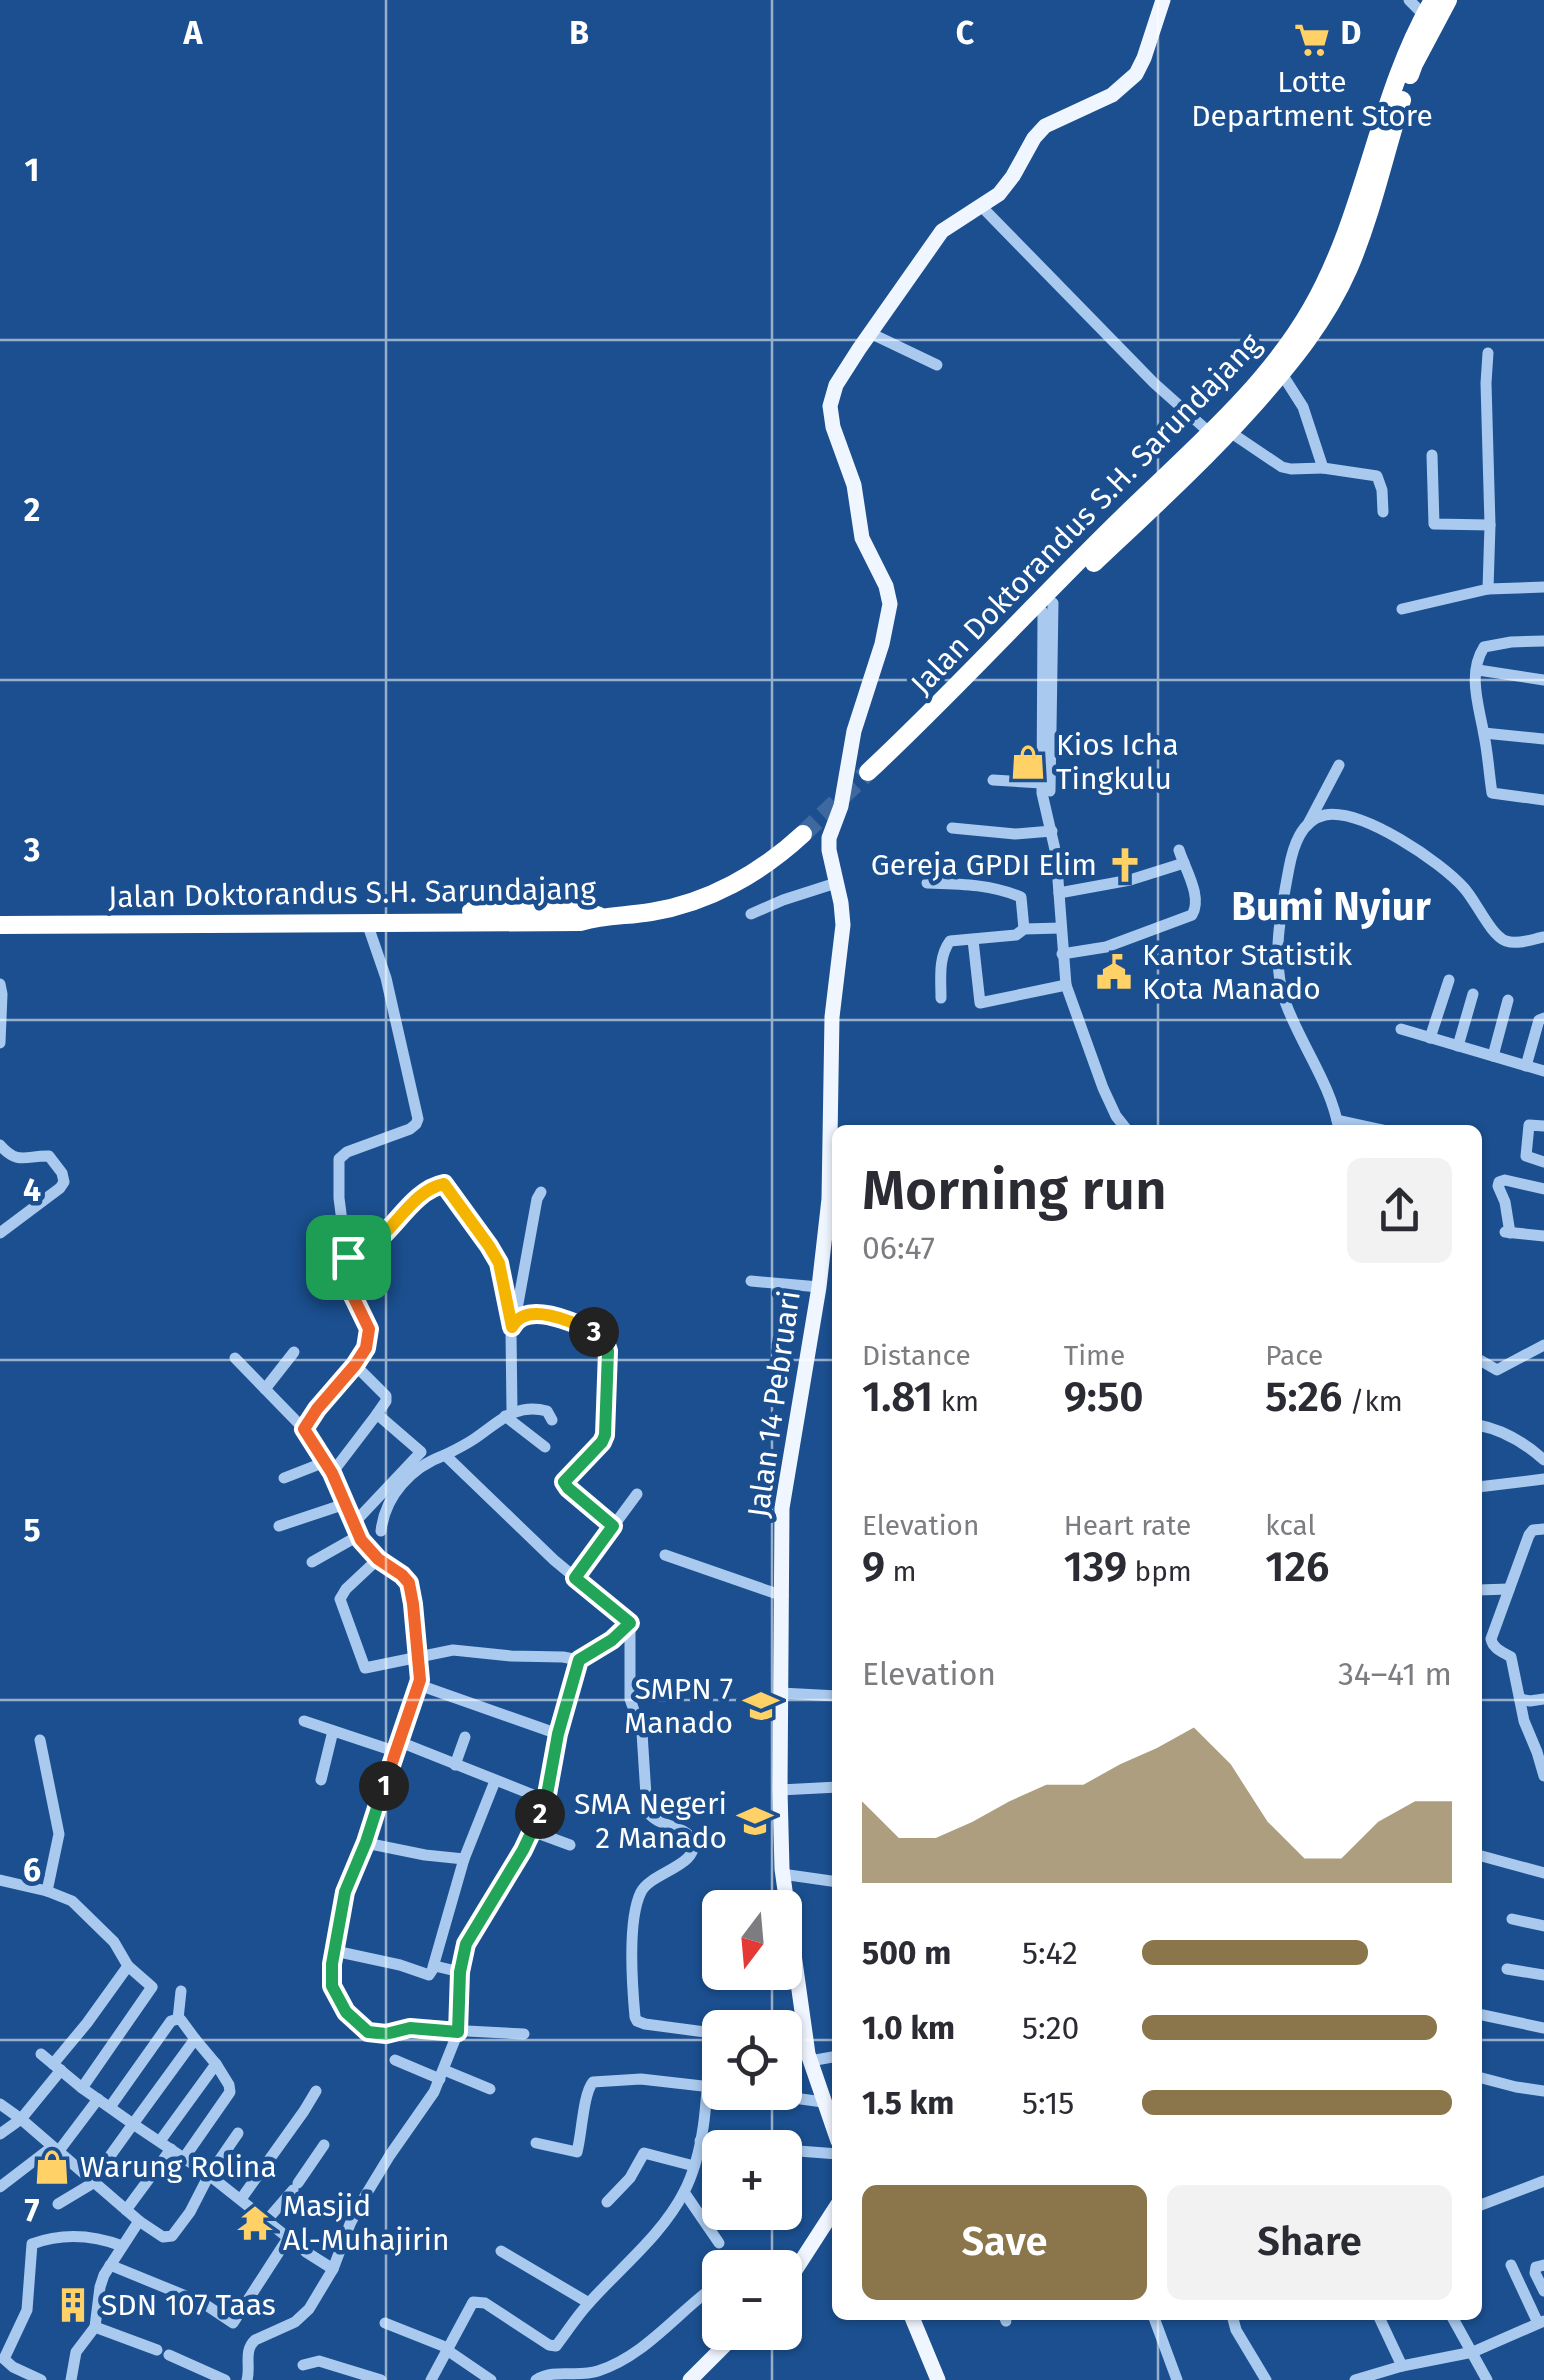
<!DOCTYPE html>
<meta charset="utf-8">
<style>
:root{--surface:#fff;--page:#f2f2f3;--text:#2b2b33;--muted:#7c7c81;--accent:#8a764a}
body{margin:0;font-family:"Fira Sans",sans-serif;background:var(--page);color:var(--text);height:100vh;display:flex;flex-direction:column;font-size:38px;white-space:nowrap}
*{box-sizing:border-box;margin:0}
p{font-size:32px;color:var(--muted)}
.icon{flex:none;width:55px;height:55px;fill:none;stroke:currentColor;stroke-width:2;stroke-linecap:round;stroke-linejoin:round}
.map{position:relative;flex:1;overflow:hidden}
.panel{position:absolute;left:832px;top:1125px;width:650px;height:1195px;display:flex;flex-direction:column;background:var(--surface);border-radius:15px;box-shadow:0 2px 8px #0004}
.panel>*{flex:none}
.needle{width:65px;rotate:196deg}
.fabs{position:absolute;left:702px;top:1890px;display:grid;gap:20px}
.fabs a{display:grid;place-items:center;width:100px;height:100px;border-radius:15px;background:var(--surface);box-shadow:0 2px 8px #0004;font-size:50px}
.pin{position:absolute;display:grid;place-items:center;width:85px;height:85px;color:#fff;margin:-42px;border-radius:20px;box-shadow:0 5px 15px #0006}
.km{position:absolute;width:50px;height:50px;margin:-25px;border-radius:50%;background:#222;color:#fff;font-size:28px;line-height:50px;text-align:center}
.round{display:grid;place-items:center;flex:none;width:105px;height:105px;border-radius:15px;background:var(--page)}
.head{display:flex;align-items:center;justify-content:space-between;height:170px;padding:0 30px}
h1{font-size:55px;font-weight:600;line-height:75px}
.figures{display:grid;grid-template-columns:repeat(3,1fr);gap:15px;height:170px;padding:10px 30px}
.figures div{display:grid;align-content:center}
.figures b{font-size:42px;font-weight:600}
.figures small{font-size:28px;font-weight:400}
.figures p{font-size:28px}
.chart{height:280px;padding:20px 30px}
.chart p{display:flex;justify-content:space-between}
.chart svg{width:100%;height:180px;margin-top:10px;fill:var(--accent);opacity:.7}
.button{display:flex;gap:20px;margin-top:auto;padding:20px 30px}
.button a{flex:1;height:115px;border-radius:15px;background:var(--accent);color:#fff;font-size:40px;font-weight:600;line-height:115px;text-align:center}
.button a+a{background:var(--page);color:var(--text)}
ul{padding:0 30px;list-style:none;font-size:32px}
li{display:grid;grid-template-columns:160px 120px 1fr;align-items:center;height:75px}
li i{height:25px;border-radius:12px;background:var(--accent)}
.map>svg:first-child{display:block}
.lines{fill:none;stroke-linecap:round;stroke-linejoin:round}
.highway-tunnel{stroke:#3d69a0;stroke-width:18;stroke-dasharray:18 9;stroke-linecap:butt}
.minor{stroke:#a9c9ee;stroke-width:11}
.major{stroke:#f0f6ff;stroke-width:15}
.highway{stroke:#fff;stroke-width:18}
.split-1-casing{stroke:#fff;stroke-width:20}
.split-2-casing{stroke:#fff;stroke-width:20}
.split-3-casing{stroke:#fff;stroke-width:20}
.split-4-casing{stroke:#fff;stroke-width:20}
.split-1{stroke:#f0652b;stroke-width:12}
.split-2{stroke:#22a559;stroke-width:12}
.split-3{stroke:#22a559;stroke-width:12}
.split-4{stroke:#f5b400;stroke-width:12}
.grid{fill:none;stroke:#fff;stroke-width:2.5;stroke-opacity:0.55}
.labels{text-anchor:middle;dominant-baseline:central;stroke-width:9;stroke-linejoin:round;paint-order:stroke}
.poi-label{font-size:30px;fill:#fff;stroke:#1b4f8f;text-anchor:start}
.street-label{font-size:30px;fill:#fff;stroke:#1b4f8f}
.district-label{font-size:40px;font-weight:bold;fill:#fff;stroke:#1b4f8f}
.grid-label{font-size:32px;text-anchor:middle;font-weight:bold;fill:#fff;stroke:#1b4f8f;stroke-width:9;stroke-linejoin:round;paint-order:stroke}
</style>
<div class="map">
<svg width="1544" height="2380" viewBox="0 0 1544 2380">
<rect width="100%" height="100%" fill="#1b4f8f"/>
<g class="lines">
<!-- highway-tunnel -->
<polyline class="highway-tunnel" points="803,834 868,772"/>
<!-- minor -->
<g class="minor">
<polyline points="1409,0 1424,15"/>
<polyline points="981,206 1154,383 1209,432"/>
<polyline points="870,333 937,365"/>
<polyline points="1282,374 1303,407 1323,468 1377,476 1382,490 1383,512"/>
<polyline points="1230,432 1282,467 1291,469 1323,468"/>
<polyline points="1432,455 1434,524 1490,525"/>
<polyline points="1488,589 1490,525 1486,383 1488,353"/>
<polyline points="1402,609 1488,589 1544,587"/>
<polyline points="1043,612 1042,793 1056,854 1066,985 1103,1088 1116,1116 1127,1130"/>
<path d="M 1544,641 L 1511,642 L 1484,647 C 1467,674 1479,706 1484,735 C 1488,754 1489,774 1492,793 L 1544,800"/>
<polyline points="1478,670 1544,680"/>
<polyline points="1484,733 1544,739"/>
<polyline points="993,780 1042,783"/>
<polyline points="1050,791 1053,603"/>
<polyline points="1309,822 1339,765"/>
<polyline points="952,828 1015,834 1052,831"/>
<path d="M 927,883 C 960,884 990,884 1021,897 L 1024,929"/>
<polyline points="1059,893 1130,880 1184,863"/>
<polyline points="751,914 783,900 836,883"/>
<polyline points="367,923 386,978 418,1119 416,1124 410,1129 347,1152 339,1159 339,1198 351,1291 369,1332 362,1356 317,1409 304,1429 332,1473 361,1540 378,1559 402,1575 410,1588 420,1664 419,1680 400,1742 546,1800 558,1734 579,1660 612,1639 630,1623"/>
<polyline points="973,940 980,1003 1066,985"/>
<path d="M 1062,954 L 1106,947 L 1192,915 C 1203,897 1185,869 1179,850"/>
<polyline points="0,984 2,994 0,1043"/>
<path d="M 941,998 C 941,979 938,957 950,941 L 1016,935 L 1024,929 L 1061,928"/>
<polyline points="1401,1029 1544,1071"/>
<polyline points="1430,1038 1449,980"/>
<polyline points="1458,1046 1473,994"/>
<polyline points="1493,1056 1508,1000"/>
<polyline points="1526,1066 1539,1020 1544,1018"/>
<polyline points="1337,1120 1383,1130"/>
<polyline points="1544,1126 1529,1125 1526,1156 1544,1162"/>
<path d="M 1339,1130 C 1331,1084 1302,1047 1286,1004 C 1270,961 1281,912 1289,868 C 1293,847 1301,820 1325,815 C 1362,808 1441,862 1464,888 C 1476,901 1491,936 1506,941 C 1518,945 1533,939 1544,937"/>
<path d="M 0,1145 C 18,1166 27,1155 49,1156 L 62,1173 L 64,1182 L 60,1188 L 0,1233"/>
<polyline points="1505,1232 1544,1236"/>
<polyline points="1510,1233 1505,1202 1498,1186 1499,1182 1505,1180 1544,1189"/>
<path d="M 348,1257 C 360,1251 372,1245 382,1236 C 401,1218 418,1190 444,1184 L 489,1245 L 499,1263 L 512,1327"/>
<polyline points="751,1281 819,1287"/>
<polyline points="515,1320 537,1199 541,1192"/>
<polyline points="235,1358 304,1429"/>
<polyline points="1478,1359 1497,1370 1544,1345"/>
<polyline points="355,1365 386,1396 386,1401 377,1414"/>
<polyline points="265,1389 294,1352"/>
<path d="M 512,1411 L 511,1332 L 515,1320 C 531,1312 544,1315 561,1320 C 575,1324 594,1328 604,1340 C 613,1352 607,1418 605,1435 L 602,1442 L 564,1482 L 568,1489 L 613,1526"/>
<polyline points="505,1416 545,1447"/>
<path d="M 552,1420 L 547,1411 C 515,1402 498,1423 474,1439 C 465,1445 455,1450 445,1455 L 554,1560 L 630,1623 L 630,1699 L 642,1733 L 647,1811 C 658,1828 686,1825 692,1840 C 702,1865 651,1872 641,1892 C 627,1920 632,1984 635,2017 L 637,2021 L 645,2024 L 720,2034"/>
<path d="M 1478,1425 C 1504,1430 1524,1442 1544,1460"/>
<polyline points="332,1473 377,1414 421,1452 353,1524"/>
<polyline points="284,1478 325,1462"/>
<polyline points="1478,1487 1544,1479"/>
<polyline points="279,1526 345,1504"/>
<path d="M 1544,1529 L 1533,1530 L 1529,1535 L 1491,1639 C 1493,1649 1503,1652 1511,1657 L 1524,1721 L 1537,1752 L 1544,1776"/>
<path d="M 381,1531 C 385,1496 411,1467 445,1455"/>
<polyline points="665,1555 783,1596"/>
<polyline points="378,1559 346,1589 340,1599 365,1668 453,1650 511,1656 563,1657 579,1660"/>
<polyline points="312,1562 358,1536"/>
<polyline points="575,1578 637,1494"/>
<polyline points="1478,1590 1509,1589"/>
<polyline points="419,1685 558,1734"/>
<polyline points="781,1693 838,1696"/>
<polyline points="1520,1699 1530,1701 1544,1699"/>
<polyline points="304,1721 397,1752"/>
<polyline points="40,1740 59,1834 47,1891"/>
<polyline points="400,1742 380,1796 366,1843 345,1892 335,1951 400,1965 429,1975 435,1966 460,1972"/>
<polyline points="455,1765 465,1737"/>
<polyline points="321,1780 333,1731"/>
<polyline points="780,1790 838,1787"/>
<polyline points="532,1831 570,1845"/>
<polyline points="366,1843 425,1855 464,1859"/>
<polyline points="1478,1855 1544,1873"/>
<polyline points="782,1874 838,1882"/>
<polyline points="0,1880 47,1891 72,1901 114,1942 128,1966 152,1987 82,2088 133,2124 92,2181"/>
<polyline points="1512,1919 1544,1926"/>
<polyline points="335,1951 332,1986 346,2012 363,2030 386,2033 410,2028 524,2034"/>
<polyline points="433,1967 464,1859 495,1781"/>
<polyline points="1507,1969 1544,1975"/>
<polyline points="1478,2014 1544,2028"/>
<polyline points="178,2019 181,1991"/>
<polyline points="785,2041 807,2043"/>
<polyline points="41,2054 82,2088"/>
<polyline points="395,2060 440,2079"/>
<polyline points="810,2061 838,2056"/>
<polyline points="53,2064 87,2023 128,1966"/>
<polyline points="216,2064 195,2039 133,2124 209,2175 306,2252 333,2269"/>
<polyline points="61,2070 21,2119 139,2221 104,2275 100,2287 95,2327 76,2352 71,2380"/>
<polyline points="444,2070 490,2089"/>
<polyline points="1478,2077 1516,2087 1544,2091"/>
<polyline points="750,2092 823,2102"/>
<polyline points="0,2104 21,2119 0,2134"/>
<polyline points="110,2107 171,2021 178,2019 181,2020 195,2039"/>
<polyline points="160,2141 216,2064 229,2085 230,2092 184,2158"/>
<polyline points="700,2141 751,2148"/>
<path d="M 536,2143 L 577,2152 C 582,2133 583,2094 593,2082 L 641,2079 L 720,2088"/>
<polyline points="785,2150 838,2154"/>
<polyline points="58,2152 98,2099"/>
<polyline points="298,2183 324,2145"/>
<polyline points="0,2187 52,2147"/>
<polyline points="684,2192 719,2243"/>
<polyline points="241,2199 304,2111 316,2091"/>
<polyline points="607,2202 630,2178 644,2153 694,2166"/>
<polyline points="58,2204 93,2183"/>
<polyline points="1478,2206 1544,2181"/>
<polyline points="126,2210 171,2149"/>
<polyline points="267,2220 293,2190"/>
<polyline points="139,2221 163,2237 172,2236 190,2212 209,2175 238,2133"/>
<polyline points="501,2251 589,2303"/>
<polyline points="110,2265 203,2303 233,2323 288,2238"/>
<polyline points="1511,2265 1538,2323"/>
<polyline points="1544,2265 1536,2267 1535,2273 1544,2291"/>
<polyline points="1004,2315 1006,2321"/>
<polyline points="1153,2315 1177,2380"/>
<polyline points="1232,2315 1236,2330 1266,2380"/>
<polyline points="1378,2315 1402,2366"/>
<polyline points="1451,2315 1487,2380"/>
<polyline points="385,2323 448,2348"/>
<polyline points="95,2327 157,2350"/>
<polyline points="447,2350 491,2380"/>
<polyline points="169,2355 225,2380"/>
<polyline points="303,2365 319,2361 381,2380"/>
<path d="M 41,2380 L 13,2367 L 4,2359 L 27,2310 L 32,2244 C 62,2233 93,2235 122,2246"/>
<path d="M 247,2380 C 251,2366 243,2351 255,2340 L 295,2322 L 309,2309 L 333,2269 L 350,2224 L 359,2206 L 390,2155 L 434,2092 L 458,2032 L 460,1972 L 464,1950 L 475,1927 L 521,1854 L 546,1800"/>
<path d="M 431,2380 L 473,2302 L 485,2303 L 549,2345 L 556,2346 C 567,2332 576,2317 589,2303 C 621,2267 662,2235 684,2192 C 708,2145 707,2084 710,2033"/>
<path d="M 536,2380 C 554,2368 577,2378 598,2371 C 642,2357 673,2318 708,2291 L 712,2289 L 720,2291"/>
<polyline points="1355,2380 1402,2366 1473,2352 1544,2321"/>
</g>
<!-- major -->
<g class="major">
<polyline points="838,2141 808,2054 782,1869 780,1790 782,1508 819,1287 829,1199 832,1017 843,925 841,903 829,850 829,838 841,806 854,731 882,644 890,604 886,586 862,538 854,485 833,427 830,406 836,385 859,349 942,231 999,194 1013,176 1034,138 1045,126 1112,95 1136,74 1144,58 1163,0"/>
<polyline points="785,2286 838,2204"/>
<polyline points="911,2315 938,2380"/>
<polyline points="690,2380 738,2332"/>
</g>
<!-- highway -->
<g class="highway">
<polyline points="1410,75 1414,64 1448,0"/>
<path d="M 1094,563 C 1148,512 1203,462 1253,406 C 1290,364 1326,321 1349,268 C 1372,214 1384,156 1402,100"/>
<path d="M 868,772 C 958,688 1041,596 1130,510 C 1193,449 1267,386 1311,309 C 1367,212 1377,96 1433,0"/>
<polyline points="471,911 581,909 599,916"/>
<path d="M 0,925 L 581,922 C 604,915 627,916 651,912 C 708,903 761,873 803,834"/>
</g>
</g>
<g class="lines">
<defs>
<polyline id="split-1" points="348,1257 352,1294 369,1329 366,1348 355,1365 317,1409 304,1429 332,1473 361,1540 378,1559 402,1575 409,1583 413,1604 420,1680 384,1786"/>
<polyline id="split-2" points="384,1786 366,1842 345,1892 332,1964 332,1986 346,2012 368,2032 386,2034 410,2028 458,2032 460,1972 466,1944 523,1850 540,1814"/>
<polyline id="split-3" points="540,1814 546,1800 558,1734 579,1660 612,1640 630,1623 575,1578 613,1526 568,1488 564,1482 602,1442 605,1435 608,1351 605,1342 594,1332"/>
<path id="split-4" d="M 348,1257 C 360,1251 372,1245 382,1236 C 401,1218 418,1189 444,1184 L 489,1246 L 499,1263 L 512,1327 C 526,1300 573,1322 594,1332"/>
</defs>
<!-- split-1 casing -->
<use href="#split-1" class="split-1-casing"/>
<!-- split-2 casing -->
<use href="#split-2" class="split-2-casing"/>
<!-- split-3 casing -->
<use href="#split-3" class="split-3-casing"/>
<!-- split-4 casing -->
<use href="#split-4" class="split-4-casing"/>
<!-- split-1 -->
<use href="#split-1" class="split-1"/>
<!-- split-2 -->
<use href="#split-2" class="split-2"/>
<!-- split-3 -->
<use href="#split-3" class="split-3"/>
<!-- split-4 -->
<use href="#split-4" class="split-4"/>
</g>
<!-- grid -->
<path class="grid" d="M 386,0 L 386,2380M 772,0 L 772,1908M 1158,0 L 1158,1130M 0,340 L 1544,340M 0,680 L 1544,680M 0,1020 L 1544,1020M 0,1360 L 838,1360M 1478,1360 L 1544,1360M 0,1700 L 838,1700M 1478,1700 L 1544,1700M 772,1972 L 772,2028M 0,2040 L 720,2040M 785,2040 L 838,2040M 1478,2040 L 1544,2040M 772,2092 L 772,2148M 772,2212 L 772,2268M 1158,2315 L 1158,2380M 772,2332 L 772,2380"/>
<!-- icons -->
<defs>
<symbol id="supermarket-bare" viewBox="-9 -9 18 18"><path d="M-6-5.5h2.5l.6 2H6L4.5 2H-2.5L-4.4-4H-6ZM-1.5 3.2a1.3 1.3 0 1 0 .1 0ZM3 3.2a1.3 1.3 0 1 0 .1 0Z" fill="#ffd166" stroke="#1b4f8f" stroke-width="2.5" paint-order="stroke"/></symbol>
<symbol id="shop-bare" viewBox="-9 -9 18 18"><path d="M-5-2.5h2.3a2.7 3.5 0 0 1 5.4 0H5L5.5 6h-11ZM-1.5-2.5h3a1.5 2.3 0 0 0-3 0Z" fill="#ffd166" stroke="#1b4f8f" stroke-width="2.5" paint-order="stroke"/></symbol>
<symbol id="church-bare" viewBox="-9 -9 18 18"><path d="M-1.2-6h2.4v3.5h3.3v2.4h-3.3V6h-2.4V-.1h-3.3v-2.4h3.3Z" fill="#ffd166" stroke="#1b4f8f" stroke-width="2.5" paint-order="stroke"/></symbol>
<symbol id="civic-bare" viewBox="-9 -9 18 18"><path d="M-.6-6.5H3V-4.5H.6V-3L4-1V1h2V6H-6V1h2V-1L-.6-3ZM-1.2 2.5V6h2.4V2.5Z" fill="#ffd166" stroke="#1b4f8f" stroke-width="2.5" paint-order="stroke"/></symbol>
<symbol id="school-bare" viewBox="-9 -9 18 18"><path d="M0-5L7-2L0 1L-7-2ZM-4 1L0 2.5L4 1V4Q0 6-4 4Z" fill="#ffd166" stroke="#1b4f8f" stroke-width="2.5" paint-order="stroke"/></symbol>
<symbol id="temple-bare" viewBox="-9 -9 18 18"><path d="M0-6L5-2H3V0L6.5 2.5H4V6H1.5V3h-3V6H-4V2.5H-6.5L-3 0V-2H-5Z" fill="#ffd166" stroke="#1b4f8f" stroke-width="2.5" paint-order="stroke"/></symbol>
<symbol id="building-bare" viewBox="-9 -9 18 18"><path d="M-4-6H4V6H1V3H-1V6H-4ZM-2.5-4.3h1.7v1.8h-1.7ZM.8-4.3h1.7v1.8H.8ZM-2.5-1h1.7V.8h-1.7ZM.8-1h1.7V.8H.8Z" fill="#ffd166" stroke="#1b4f8f" stroke-width="2.5" paint-order="stroke"/></symbol>
</defs>
<g fill-rule="evenodd">
<use href="#supermarket-bare" x="1287" y="15" width="50" height="50"/>
<use href="#shop-bare" x="1003" y="737" width="50" height="50"/>
<use href="#church-bare" x="1100" y="840" width="50" height="50"/>
<use href="#civic-bare" x="1089" y="947" width="50" height="50"/>
<use href="#school-bare" x="736" y="1681" width="50" height="50"/>
<use href="#school-bare" x="730" y="1796" width="50" height="50"/>
<use href="#shop-bare" x="27" y="2142" width="50" height="50"/>
<use href="#temple-bare" x="230" y="2198" width="50" height="50"/>
<use href="#building-bare" x="48" y="2280" width="50" height="50"/>
</g>
<g class="labels">
<!-- poi labels -->
<g class="poi-label">
<text x="1312" y="82" text-anchor="middle">Lotte<tspan x="1312" dy="34">Department Store</tspan></text>
<text x="1056" y="745">Kios Icha<tspan x="1056" dy="34">Tingkulu</tspan></text>
<text x="1097" y="865" text-anchor="end">Gereja GPDI Elim</text>
<text x="1142" y="955">Kantor Statistik<tspan x="1142" dy="34">Kota Manado</tspan></text>
<text x="733" y="1689" text-anchor="end">SMPN 7<tspan x="733" dy="34">Manado</tspan></text>
<text x="727" y="1804" text-anchor="end">SMA Negeri<tspan x="727" dy="34">2 Manado</tspan></text>
<text x="80" y="2167">Warung Rolina</text>
<text x="283" y="2206">Masjid<tspan x="283" dy="34">Al-Muhajirin</tspan></text>
<text x="101" y="2305">SDN 107 Taas</text>
</g>
<!-- street labels -->
<g class="street-label">
<text transform="translate(1086 514) rotate(-46)">Jalan Doktorandus S.H. Sarundajang</text>
<text transform="translate(352 893) rotate(-1)">Jalan Doktorandus S.H. Sarundajang</text>
<text transform="translate(774 1404) rotate(-82)">Jalan 14 Pebruari</text>
</g>
<!-- district labels -->
<g class="district-label">
<text x="1331" y="907">Bumi Nyiur</text>
</g>
</g>
<g class="grid-label">
<text x="193" y="44">A</text>
<text x="579" y="44">B</text>
<text x="965" y="44">C</text>
<text x="1351" y="44">D</text>
<text x="32" y="181">1</text>
<text x="32" y="521">2</text>
<text x="32" y="861">3</text>
<text x="32" y="1201">4</text>
<text x="32" y="1541">5</text>
<text x="32" y="1881">6</text>
<text x="32" y="2221">7</text>
</g>
</svg>
<div class="fabs">
<a><svg class="needle" viewBox="-14 -14 28 28"><path d="M0-13l5 13h-10z" fill="#e53935"/><path d="M0 13l5-13h-10z" fill="#7c7c81"/></svg></a>
<a><svg class="icon" aria-label="locate" viewBox="0 0 24 24"><circle cx="12" cy="12" r="6"/><path d="M12 2v4M12 18v4M2 12h4M18 12h4"/></svg></a>
<a>+</a>
<a>−</a>
</div>
<div class="pin" style="left:348px;top:1257px;background:#1e9e55"><svg class="icon" aria-label="arrive" viewBox="0 0 24 24"><path d="M6 21V4h12l-3 4 3 4H6"/></svg></div>
<b class="km" style="left:384px;top:1786px">1</b>
<b class="km" style="left:540px;top:1814px">2</b>
<b class="km" style="left:594px;top:1332px">3</b>
<section class="panel">
<div class="head"><div><h1>Morning run</h1><p>06:47</p></div><a class="round"><svg class="icon" aria-label="share" viewBox="0 0 24 24"><path d="M12 15V3M7 8l5-5 5 5M5 13v7h14v-7"/></svg></a></div>
<div class="figures">
<div><p>Distance</p><b>1.81<small> km</small></b></div>
<div><p>Time</p><b>9:50</b></div>
<div><p>Pace</p><b>5:26<small> /km</small></b></div>
</div>
<div class="figures">
<div><p>Elevation</p><b>9<small> m</small></b></div>
<div><p>Heart rate</p><b>139<small> bpm</small></b></div>
<div><p>kcal</p><b>126</b></div>
</div>
<div class="chart"><p><span>Elevation</span>34–41 m</p>
<svg viewBox="0 0 160 44" preserveAspectRatio="none"><path d="M0 44V24L10 33L20 33L30 29L40 24L50 20L60 20L70 15L80 11L90 6L100 15L110 29L120 38L130 38L140 29L150 24L160 24V44z"/></svg>
</div>
<ul>
<li><b>500 m</b>5:42<i style="width:73%"></i></li>
<li><b>1.0 km</b>5:20<i style="width:95%"></i></li>
<li><b>1.5 km</b>5:15<i style="width:100%"></i></li>
</ul>
<div class="button"><a>Save</a><a>Share</a></div>
</section>
</div>
